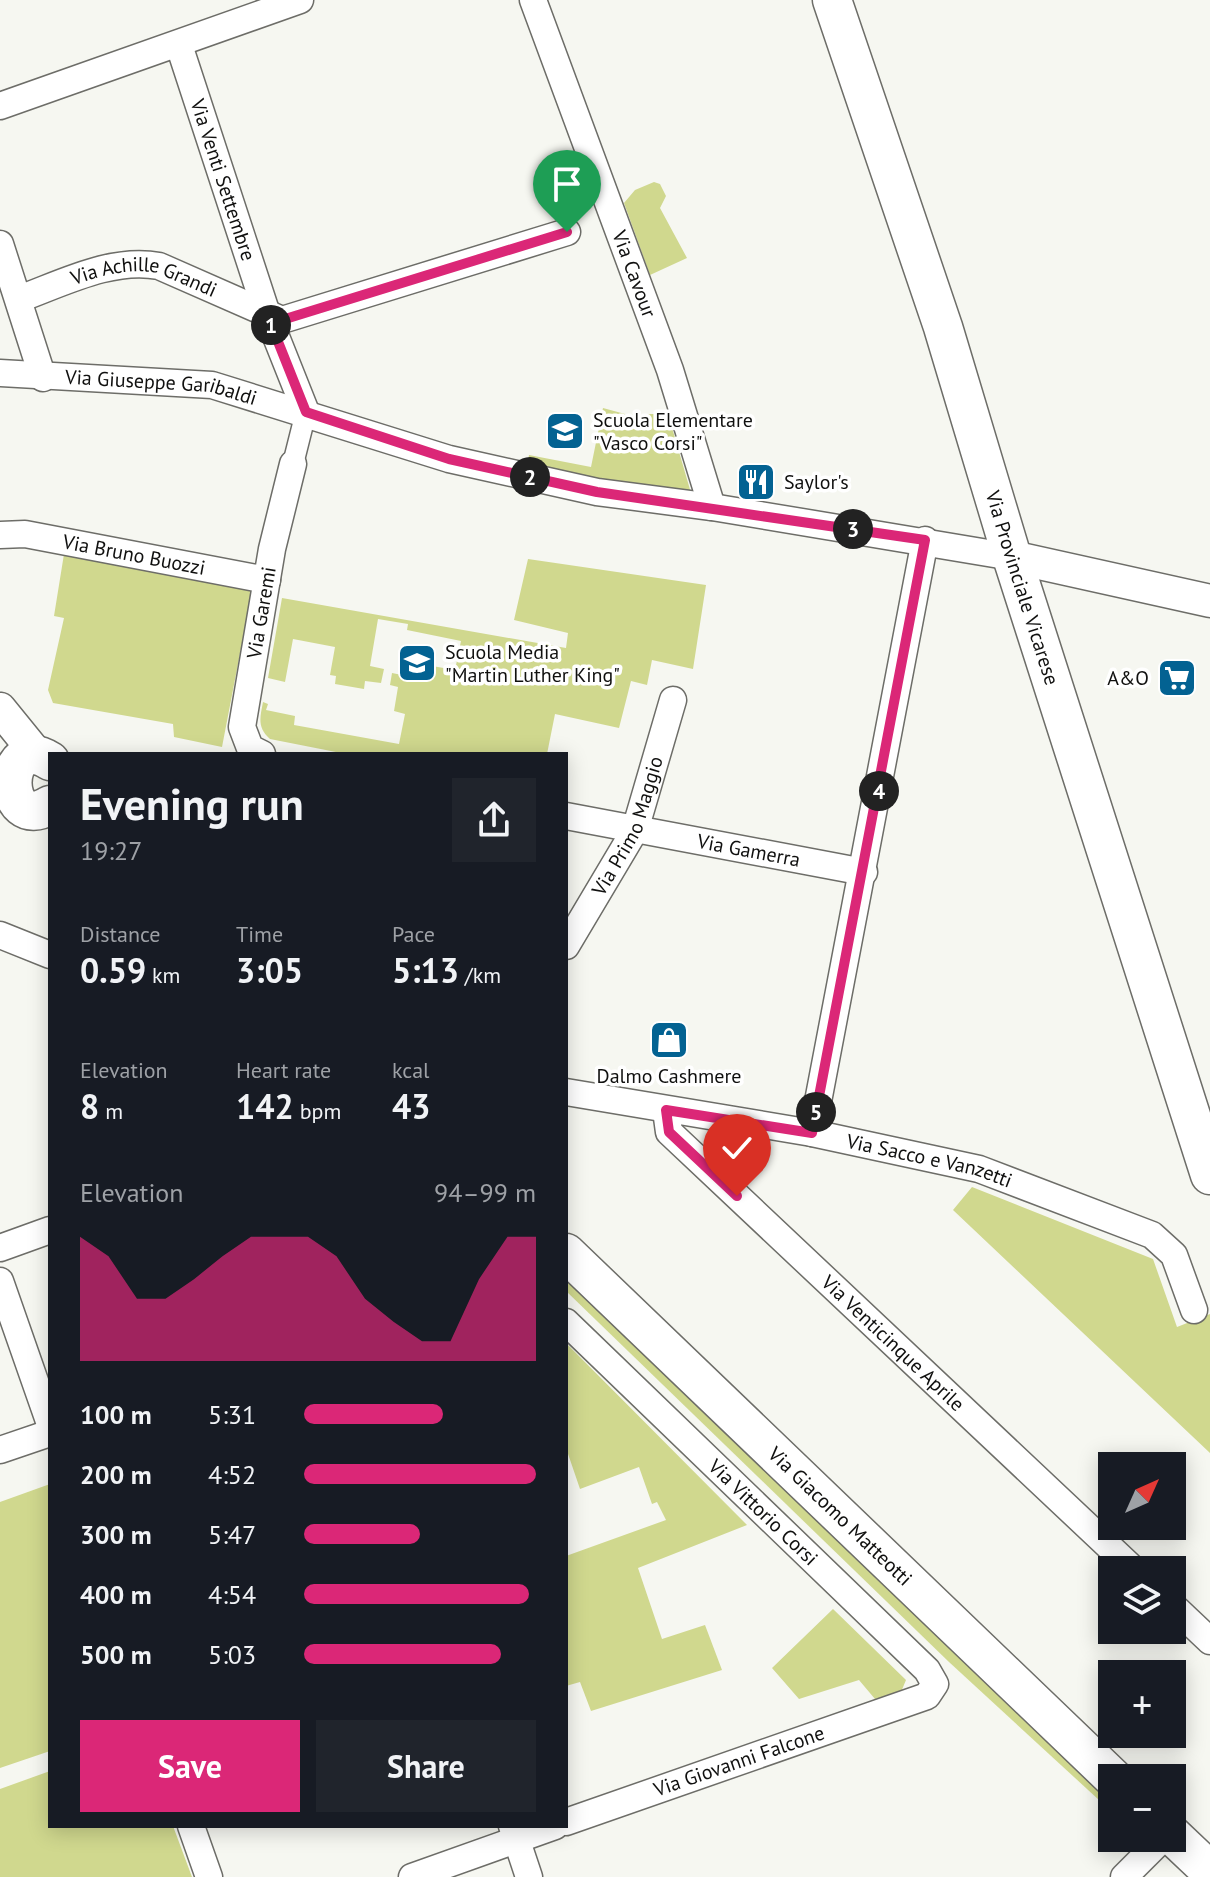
<!DOCTYPE html>
<meta charset="utf-8">
<style>
:root{--surface:#171b24;--page:#20242c;--text:#f1f3f6;--muted:#9ea1a6;--accent:#db2777}
body{margin:0;font-family:"PT Sans",sans-serif;background:var(--page);color:var(--text);height:100vh;display:flex;flex-direction:column;font-size:30px;white-space:nowrap}
*{box-sizing:border-box;margin:0}
p{font-size:26px;color:var(--muted)}
.icon{flex:none;width:44px;height:44px;fill:none;stroke:currentColor;stroke-width:2;stroke-linecap:round;stroke-linejoin:round}
.map{position:relative;flex:1;overflow:hidden}
.panel{position:absolute;left:48px;top:752px;width:520px;height:1076px;display:flex;flex-direction:column;background:var(--surface);border-radius:0px;box-shadow:0 4px 20px #0003}
.panel>*{flex:none}
.needle{width:52px;rotate:45deg}
.fabs{position:absolute;left:1098px;top:1452px;display:grid;gap:16px}
.fabs a{display:grid;place-items:center;width:88px;height:88px;border-radius:0px;background:var(--surface);box-shadow:0 4px 20px #0003;font-size:40px}
.pin{position:absolute;display:grid;place-items:center;width:68px;height:68px;color:#fff;margin:-82px -34px;border-radius:50% 50% 50% 0;rotate:-45deg;box-shadow:0 0 8px #0007}
.pin .icon{rotate:45deg}
.km{position:absolute;width:40px;height:40px;margin:-20px;border-radius:50%;background:#222;color:#fff;font-size:22px;line-height:40px;text-align:center}
.round{display:grid;place-items:center;flex:none;width:84px;height:84px;border-radius:0px;background:var(--page)}
.headline{display:flex;align-items:center;justify-content:space-between;height:136px;padding:0 32px}
h1{font-size:44px;font-weight:600;line-height:60px}
.stats{display:grid;grid-template-columns:repeat(3,1fr);gap:12px;height:136px;padding:8px 32px}
.stats div{display:grid;align-content:center}
.stats b{font-size:34px;font-weight:600}
.stats small{font-size:22px;font-weight:400}
.stats p{font-size:22px}
.chart{height:224px;padding:16px 32px}
.chart p{display:flex;justify-content:space-between}
.chart svg{width:100%;height:144px;margin-top:8px;fill:var(--accent);opacity:.7}
.action{display:flex;gap:16px;margin-top:auto;padding:16px 32px}
.action a{flex:1;height:92px;border-radius:0px;background:var(--accent);color:#fff;font-size:32px;font-weight:600;line-height:92px;text-align:center}
.action a+a{background:var(--page);color:var(--text)}
ul{padding:0 32px;list-style:none;font-size:26px}
li{display:grid;grid-template-columns:128px 96px 1fr;align-items:center;height:60px}
li i{height:20px;border-radius:10px;background:var(--accent)}
.map>svg:first-child{display:block}
.green{fill:#d0d88e}
.lines{fill:none;stroke-linecap:round;stroke-linejoin:round}
.pedestrian-casing{stroke:#6d6d68;stroke-width:23}
.minor-casing{stroke:#6d6d68;stroke-width:29}
.tertiary-casing{stroke:#6d6d68;stroke-width:35}
.secondary-casing{stroke:#6d6d68;stroke-width:41}
.pedestrian{stroke:#fff;stroke-width:20}
.minor{stroke:#fff;stroke-width:26}
.tertiary{stroke:#fff;stroke-width:32}
.secondary{stroke:#fff;stroke-width:38}
.route-casing{stroke:#fff;stroke-width:16}
.route{stroke:#db2777;stroke-width:10}
.labels{text-anchor:middle;dominant-baseline:central;stroke-width:7;stroke-linejoin:round;paint-order:stroke}
.street-label{font-size:20px;fill:#10100f;stroke:#fff}
.poi-label{font-size:20px;fill:#10100f;stroke:#fff;text-anchor:start}
</style>
<div class="map">
<svg width="1210" height="1877" viewBox="0 0 1210 1877">
<rect width="100%" height="100%" fill="#f6f7f1"/>
<!-- green -->
<g class="green">
<polygon points="654,182 660,184 666,196 660,208 687,258 650,275 624,203 635,190"/>
<polygon points="603,408 625,414 668,414 691,493 648,490 527,466 529,455 591,467"/>
<polygon points="64,554 252,591 222,747 174,737 173,724 53,703 48,690 64,618 54,616"/>
<path d="M 528,559 L 706,585 L 693,669 L 652,660 L 647,685 L 631,681 L 619,728 L 555,714 L 547,754 L 346,754 L 270,739 C 257,727 260,718 263,702 L 268,704 L 266,710 L 295,716 L 294,725 L 399,744 L 405,714 L 394,711 L 398,687 L 390,685 L 392,673 L 412,677 L 415,663 L 455,670 L 461,641 L 407,630 L 408,624 L 378,619 L 370,666 L 384,669 L 381,683 L 365,681 L 364,689 L 335,684 L 336,676 L 330,675 L 335,647 L 293,639 L 285,682 L 268,678 L 282,598 L 566,648 L 568,633 L 514,620 Z"/>
<polygon points="972,1187 1153,1259 1177,1327 1210,1314 1210,1453 953,1210"/>
<polygon points="566,1271 1112,1795 1112,1812 949,1662 566,1291"/>
<polygon points="566,1343 747,1525 638,1568 662,1639 705,1625 722,1670 591,1711 580,1682 566,1686 566,1556 666,1520 657,1502 652,1504 639,1467 580,1489 566,1448"/>
<polygon points="50,1484 50,1751 0,1768 0,1502"/>
<polygon points="833,1609 906,1680 901,1692 875,1699 859,1680 799,1699 772,1668"/>
<polygon points="50,1771 50,1826 173,1826 192,1877 0,1877 0,1789"/>
</g>
<g class="lines">
<defs>
<polyline id="pedestrian" points="293,464 306,412"/>
<g id="minor">
<path id="s1" d="M 533,0 L 670,370 L 712,507"/>
<path id="s2" d="M 179,45 L 267,314 L 306,412"/>
<polyline points="0,106 300,0"/>
<polyline points="0,244 43,378"/>
<path id="s3" d="M 19,299 C 63,283 112,257 159,266 L 282,320 L 567,232"/>
<path id="s4" d="M 0,373 L 212,385 L 449,459 L 597,492 L 712,507 L 1012,557"/>
<path id="s5" d="M 0,535 L 25,534 L 267,580"/>
<path id="s6" d="M 262,754 L 250,748 L 242,727 L 272,549 L 293,464"/>
<path id="s7" d="M 566,816 L 864,872"/>
<polyline points="0,935 50,955"/>
<path id="s8" d="M 566,946 L 635,830 L 673,700"/>
<path id="s9" d="M 566,1092 L 812,1133 L 979,1169 L 1152,1235 L 1174,1255 L 1194,1310"/>
<path id="s10" d="M 666,1110 L 669,1132 L 1134,1570"/>
<polyline points="812,1133 925,540"/>
<polyline points="0,1248 50,1230"/>
<polyline points="0,1281 50,1424"/>
<path id="s11" d="M 566,1322 L 927,1670 L 935,1684 L 927,1696 L 566,1822"/>
<polyline points="0,1450 50,1433"/>
<polyline points="1172,1605 1210,1641"/>
<polyline points="191,1826 209,1877"/>
<polyline points="512,1826 529,1877"/>
<polyline points="412,1877 555,1826"/>
<polyline points="1124,1877 1163,1838"/>
</g>
<g id="tertiary">
<polyline points="1012,557 1210,601"/>
<polyline points="0,709 39,757"/>
</g>
<g id="secondary">
<path id="s12" d="M 832,0 L 943,327 L 1012,557 L 1210,1175"/>
<path d="M 50,761 C 0,729 0,836 50,805"/>
<path id="s13" d="M 566,1253 L 1113,1778"/>
<polyline points="1172,1835 1210,1871"/>
</g>
</defs>
<!-- pedestrian casing -->
<use href="#pedestrian" class="pedestrian-casing"/>
<!-- minor casing -->
<use href="#minor" class="minor-casing"/>
<!-- tertiary casing -->
<use href="#tertiary" class="tertiary-casing"/>
<!-- secondary casing -->
<use href="#secondary" class="secondary-casing"/>
<!-- pedestrian -->
<use href="#pedestrian" class="pedestrian"/>
<!-- minor -->
<use href="#minor" class="minor"/>
<!-- tertiary -->
<use href="#tertiary" class="tertiary"/>
<!-- secondary -->
<use href="#secondary" class="secondary"/>
</g>
<g class="lines">
<defs>
<polyline id="route" points="567,232 282,320 267,314 306,412 449,459 597,492 925,540 812,1133 666,1110 669,1132 737,1196"/>
</defs>
<!-- route casing -->
<use href="#route" class="route-casing"/>
<!-- route -->
<use href="#route" class="route"/>
</g>
<!-- icons -->
<defs>
<symbol id="school-square" viewBox="-11 -11 22 22"><rect x="-9" y="-9" width="18" height="18" rx="4" fill="#036292" stroke="#fff"/><path d="M0-5L7-2L0 1L-7-2ZM-4 1L0 2.5L4 1V4Q0 6-4 4Z" fill="#fff"/></symbol>
<symbol id="restaurant-square" viewBox="-11 -11 22 22"><rect x="-9" y="-9" width="18" height="18" rx="4" fill="#036292" stroke="#fff"/><path d="M-5-6h1v4h1v-4h1v4h1v-4h1v5L-1.5 .5V6h-2V.5L-5-1ZM5-6V6H3V1.5H1.5Q1.5-4 5-6Z" fill="#fff"/></symbol>
<symbol id="supermarket-square" viewBox="-11 -11 22 22"><rect x="-9" y="-9" width="18" height="18" rx="4" fill="#036292" stroke="#fff"/><path d="M-6-5.5h2.5l.6 2H6L4.5 2H-2.5L-4.4-4H-6ZM-1.5 3.2a1.3 1.3 0 1 0 .1 0ZM3 3.2a1.3 1.3 0 1 0 .1 0Z" fill="#fff"/></symbol>
<symbol id="shop-square" viewBox="-11 -11 22 22"><rect x="-9" y="-9" width="18" height="18" rx="4" fill="#036292" stroke="#fff"/><path d="M-5-2.5h2.3a2.7 3.5 0 0 1 5.4 0H5L5.5 6h-11ZM-1.5-2.5h3a1.5 2.3 0 0 0-3 0Z" fill="#fff"/></symbol>
</defs>
<g fill-rule="evenodd">
<use href="#school-square" x="543" y="409" width="44" height="44"/>
<use href="#restaurant-square" x="734" y="460" width="44" height="44"/>
<use href="#school-square" x="395" y="641" width="44" height="44"/>
<use href="#supermarket-square" x="1155" y="656" width="44" height="44"/>
<use href="#shop-square" x="647" y="1018" width="44" height="44"/>
</g>
<g class="labels">
<!-- street labels -->
<g class="street-label">
<text stroke="none"><textPath href="#s2" startOffset="142">Via Venti Settembre</textPath></text>
<text stroke="none"><textPath href="#s1" startOffset="292">Via Cavour</textPath></text>
<text stroke="none"><textPath href="#s3" startOffset="132">Via Achille Grandi</textPath></text>
<text stroke="none"><textPath href="#s4" startOffset="162">Via Giuseppe Garibaldi</textPath></text>
<text stroke="none"><textPath href="#s5" startOffset="136">Via Bruno Buozzi</textPath></text>
<text stroke="none"><textPath href="#s12" startOffset="618">Via Provinciale Vicarese</textPath></text>
<text stroke="none"><textPath href="#s6" startOffset="152">Via Garemi</textPath></text>
<text stroke="none"><textPath href="#s8" startOffset="136">Via Primo Maggio</textPath></text>
<text stroke="none"><textPath href="#s7" startOffset="186">Via Gamerra</textPath></text>
<text stroke="none"><textPath href="#s9" startOffset="370">Via Sacco e Vanzetti</textPath></text>
<text stroke="none"><textPath href="#s10" startOffset="330">Via Venticinque Aprile</textPath></text>
<text stroke="none"><textPath href="#s11" startOffset="274">Via Vittorio Corsi</textPath></text>
<text stroke="none"><textPath href="#s13" startOffset="380">Via Giacomo Matteotti</textPath></text>
<text transform="translate(739 1761) rotate(-19)">Via Giovanni Falcone</text>
</g>
<!-- poi labels -->
<g class="poi-label">
<text x="593" y="420">Scuola Elementare<tspan x="593" dy="23">"Vasco Corsi"</tspan></text>
<text x="784" y="482">Saylor's</text>
<text x="445" y="652">Scuola Media<tspan x="445" dy="23">"Martin Luther King"</tspan></text>
<text x="1149" y="678" text-anchor="end">A&amp;O</text>
<text x="669" y="1076" text-anchor="middle">Dalmo Cashmere</text>
</g>
</g>
</svg>
<div class="fabs">
<a><svg class="needle" viewBox="-14 -14 28 28"><path d="M0-13l5 13h-10z" fill="#e53935"/><path d="M0 13l5-13h-10z" fill="#9ea1a6"/></svg></a>
<a><svg class="icon" aria-label="layers" viewBox="0 0 24 24"><path d="M12 4l9 5-9 5-9-5zM3 14l9 5 9-5"/></svg></a>
<a>+</a>
<a>−</a>
</div>
<div class="pin" style="left:567px;top:232px;background:#1e9e55"><svg class="icon" aria-label="arrive" viewBox="0 0 24 24"><path d="M6 21V4h12l-3 4 3 4H6"/></svg></div>
<div class="pin" style="left:737px;top:1196px;background:#d93025"><svg class="icon" aria-label="check" viewBox="0 0 24 24"><path d="M5 12l5 5 9-10"/></svg></div>
<b class="km" style="left:271px;top:325px">1</b>
<b class="km" style="left:530px;top:477px">2</b>
<b class="km" style="left:853px;top:529px">3</b>
<b class="km" style="left:879px;top:791px">4</b>
<b class="km" style="left:816px;top:1112px">5</b>
<section class="panel">
<div class="headline"><div><h1>Evening run</h1><p>19:27</p></div><a class="round"><svg class="icon" aria-label="share" viewBox="0 0 24 24"><path d="M12 15V3M7 8l5-5 5 5M5 13v7h14v-7"/></svg></a></div>
<div class="stats">
<div><p>Distance</p><b>0.59<small> km</small></b></div>
<div><p>Time</p><b>3:05</b></div>
<div><p>Pace</p><b>5:13<small> /km</small></b></div>
</div>
<div class="stats">
<div><p>Elevation</p><b>8<small> m</small></b></div>
<div><p>Heart rate</p><b>142<small> bpm</small></b></div>
<div><p>kcal</p><b>43</b></div>
</div>
<div class="chart"><p><span>Elevation</span>94–99 m</p>
<svg viewBox="0 0 160 44" preserveAspectRatio="none"><path d="M0 44V6L10 12L20 25L30 25L40 19L50 12L60 6L70 6L80 6L90 12L100 25L110 32L120 38L130 38L140 19L150 6L160 6V44z"/></svg>
</div>
<ul>
<li><b>100 m</b>5:31<i style="width:60%"></i></li>
<li><b>200 m</b>4:52<i style="width:100%"></i></li>
<li><b>300 m</b>5:47<i style="width:50%"></i></li>
<li><b>400 m</b>4:54<i style="width:97%"></i></li>
<li><b>500 m</b>5:03<i style="width:85%"></i></li>
</ul>
<div class="action"><a>Save</a><a>Share</a></div>
</section>
</div>
